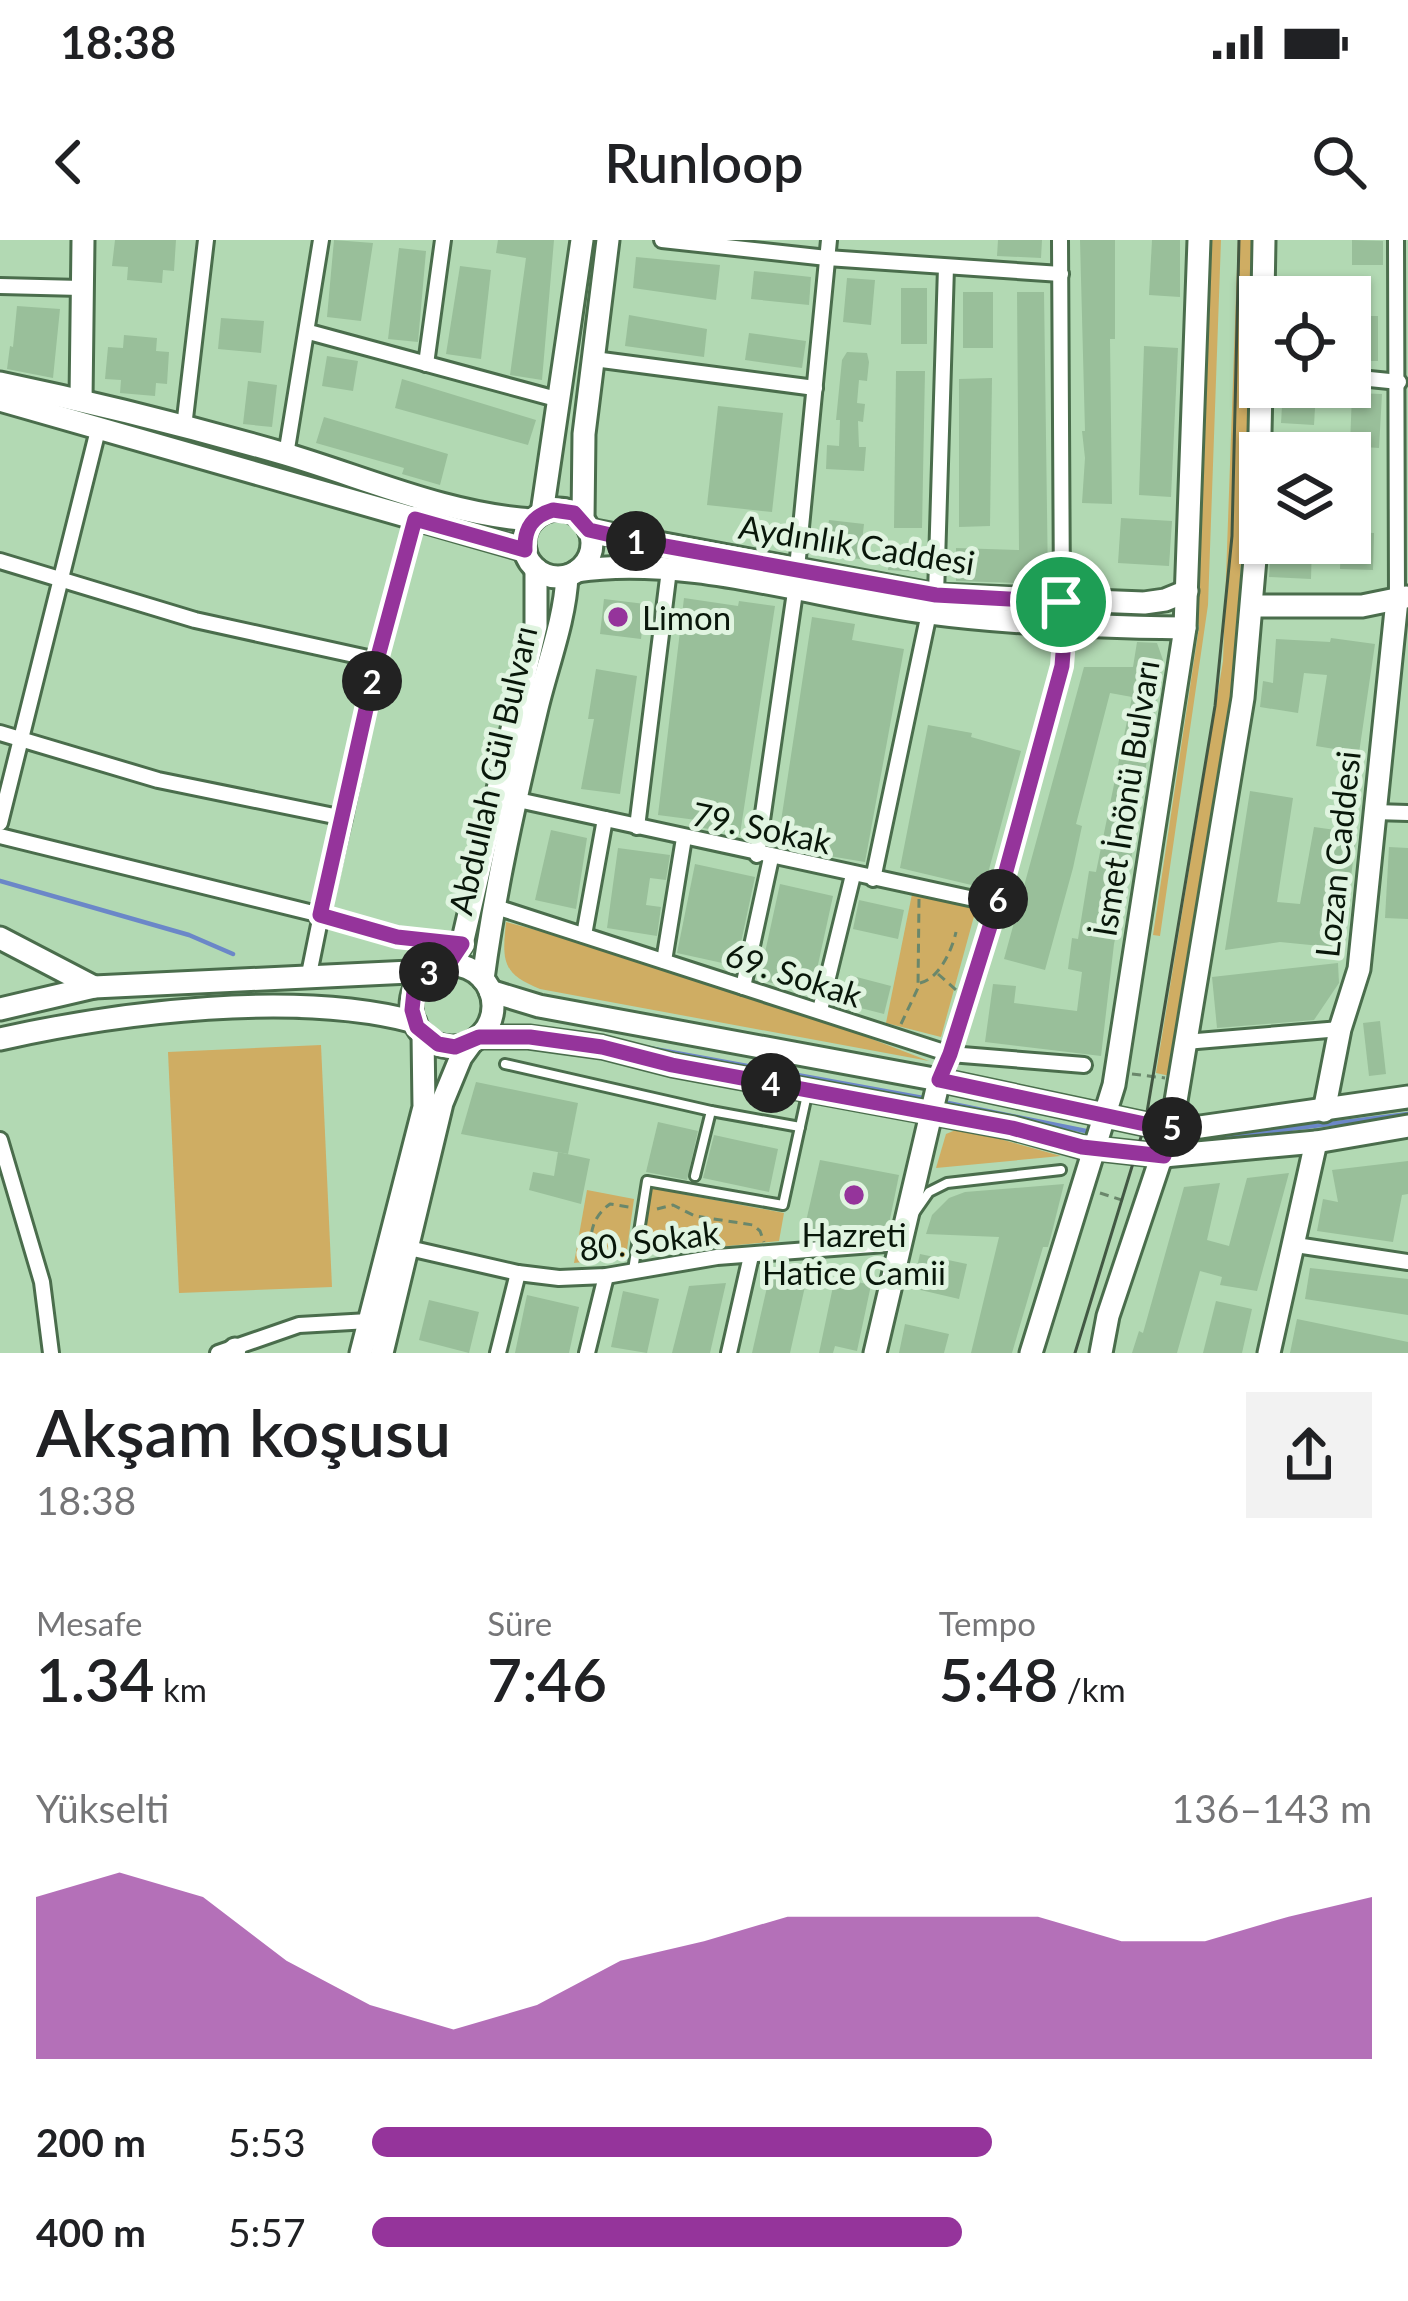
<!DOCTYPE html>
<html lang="tr">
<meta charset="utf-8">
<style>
:root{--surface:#fff;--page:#f2f2f2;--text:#202124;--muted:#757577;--accent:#95349b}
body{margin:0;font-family:Lato,sans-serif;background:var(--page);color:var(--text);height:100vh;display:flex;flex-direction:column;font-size:45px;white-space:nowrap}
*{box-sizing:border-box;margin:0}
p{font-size:39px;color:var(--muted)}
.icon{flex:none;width:66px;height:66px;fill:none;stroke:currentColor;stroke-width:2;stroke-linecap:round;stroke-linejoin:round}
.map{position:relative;height:1113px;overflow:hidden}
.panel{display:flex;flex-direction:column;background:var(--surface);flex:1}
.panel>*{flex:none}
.controls{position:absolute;left:1239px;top:36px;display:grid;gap:24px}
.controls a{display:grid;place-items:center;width:132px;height:132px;border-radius:0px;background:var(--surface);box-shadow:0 3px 9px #0004;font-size:60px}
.pin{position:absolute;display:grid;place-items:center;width:102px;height:102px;color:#fff;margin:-51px;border:6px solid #fff;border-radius:50%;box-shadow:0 3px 12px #0007}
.km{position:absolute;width:60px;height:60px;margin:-30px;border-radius:50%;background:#222;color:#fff;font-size:33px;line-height:60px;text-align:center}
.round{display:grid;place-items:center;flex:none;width:126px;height:126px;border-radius:0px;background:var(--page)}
.headline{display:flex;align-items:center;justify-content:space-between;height:204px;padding:0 36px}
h1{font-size:66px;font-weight:600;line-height:90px}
.metrics{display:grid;grid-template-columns:repeat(3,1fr);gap:18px;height:204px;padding:12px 36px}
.metrics div{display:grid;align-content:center}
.metrics b{font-size:60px;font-weight:600}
.metrics small{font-size:33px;font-weight:400}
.metrics p{font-size:33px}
.chart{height:336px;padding:24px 36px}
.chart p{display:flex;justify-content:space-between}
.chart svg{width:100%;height:216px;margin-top:12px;fill:var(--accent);opacity:.7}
ul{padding:0 36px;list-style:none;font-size:39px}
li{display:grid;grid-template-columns:192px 144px 1fr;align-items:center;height:90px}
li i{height:30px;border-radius:15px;background:var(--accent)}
.status{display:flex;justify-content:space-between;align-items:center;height:84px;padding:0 60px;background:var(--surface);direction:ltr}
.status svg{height:33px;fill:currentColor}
header{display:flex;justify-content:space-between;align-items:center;height:156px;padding:0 36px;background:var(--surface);font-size:54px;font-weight:600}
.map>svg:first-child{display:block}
.green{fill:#cfad63}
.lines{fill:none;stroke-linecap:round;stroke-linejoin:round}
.stream{stroke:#6b87c8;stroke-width:4.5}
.building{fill:#99bf9a}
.lane-casing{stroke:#4a6d4c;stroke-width:14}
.street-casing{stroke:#4a6d4c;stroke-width:20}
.secondary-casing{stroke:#4a6d4c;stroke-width:27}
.primary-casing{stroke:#4a6d4c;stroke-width:27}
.path{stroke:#6a876b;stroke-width:3;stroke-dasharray:9 6;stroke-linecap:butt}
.lane{stroke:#fff;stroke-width:8}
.street{stroke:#fff;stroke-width:14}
.secondary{stroke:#fff;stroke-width:21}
.primary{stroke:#fff;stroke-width:21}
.tram{stroke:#425843;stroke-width:3}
.route-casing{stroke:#fff;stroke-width:24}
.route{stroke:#95349b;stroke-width:15}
.poi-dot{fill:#95349b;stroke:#e0f4e0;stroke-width:4.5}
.labels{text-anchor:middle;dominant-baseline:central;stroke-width:10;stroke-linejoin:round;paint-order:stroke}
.street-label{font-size:33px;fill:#09170a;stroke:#e0f4e0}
.poi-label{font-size:33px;fill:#09170a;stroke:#e0f4e0;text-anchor:start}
</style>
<div class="status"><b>18:38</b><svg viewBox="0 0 49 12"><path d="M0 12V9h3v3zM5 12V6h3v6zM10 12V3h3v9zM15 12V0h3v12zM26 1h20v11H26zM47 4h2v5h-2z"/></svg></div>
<header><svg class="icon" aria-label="back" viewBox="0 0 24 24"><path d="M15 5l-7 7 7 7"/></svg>Runloop<svg class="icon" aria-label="search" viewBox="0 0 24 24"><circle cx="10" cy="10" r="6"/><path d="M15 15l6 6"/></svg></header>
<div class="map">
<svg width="1408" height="1113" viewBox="0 0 1408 1113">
<rect width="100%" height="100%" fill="#b2d9b3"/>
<!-- green -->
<g class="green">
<polygon points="1207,0 1221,0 1208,365 1160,696 1153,695 1199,387 1196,376"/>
<polygon points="1238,0 1256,0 1236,424 1170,836 1156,833 1223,421"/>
<polygon points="912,654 976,669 941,797 886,783"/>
<path d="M 506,682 L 614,711 L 804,773 L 929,821 L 540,749 C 502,734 502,721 506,682 Z"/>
<polygon points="321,805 332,1047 179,1053 168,812"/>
<polygon points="958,889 968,890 1061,916 936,928 946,894"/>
<polygon points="651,948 784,973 779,1001 643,1014"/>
<polygon points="587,950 634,959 626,1017 574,1023"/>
</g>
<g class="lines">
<!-- stream -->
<g class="stream">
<polyline points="0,641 189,695 233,714"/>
<polyline points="649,808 923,858"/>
<polyline points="948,863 1086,891"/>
<polyline points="1219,898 1408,874"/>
</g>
</g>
<!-- building -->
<g class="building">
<polygon points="115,0 176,0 174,31 163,30 162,43 127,40 128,27 112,26"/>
<polygon points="334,0 373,3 361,81 327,77"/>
<polygon points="498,0 554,0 542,140 510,135 526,18 496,13"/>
<polygon points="998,0 1042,0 1041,18 997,16"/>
<polygon points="1080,0 1115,0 1115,99 1110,99 1112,264 1082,263 1085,218 1082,191 1085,191"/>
<polygon points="1152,0 1180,0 1180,57 1149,55"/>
<polygon points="1352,0 1383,1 1383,25 1352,25"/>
<polygon points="399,8 426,11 418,102 388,99"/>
<polygon points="636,17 720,25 716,60 633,48"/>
<polygon points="460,26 491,30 481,119 446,114"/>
<polygon points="754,31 811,37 809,65 751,59"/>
<polygon points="847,38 875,40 871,85 843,82"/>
<rect x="901" y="48" width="26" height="56"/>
<rect x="963" y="52" width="30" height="56"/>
<polygon points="1017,52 1044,52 1048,344 956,341 956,308 1019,310"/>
<polygon points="17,66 60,69 53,138 7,129 10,106 13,107"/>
<polygon points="629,75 707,89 704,117 625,106"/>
<rect x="1350" y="76" width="28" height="45"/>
<polygon points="221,78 264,81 261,113 218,109"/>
<polygon points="749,93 806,101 802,128 745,120"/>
<polygon points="124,95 157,98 156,111 169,112 167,144 156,143 155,156 120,153 121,140 105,139 108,107 123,108"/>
<polygon points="1144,106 1178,108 1171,257 1139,255"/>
<polygon points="847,112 867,113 869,122 867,141 859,140 857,163 865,164 863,182 858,181 859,207 866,207 864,231 826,229 827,205 839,206 840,180 836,180 842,120"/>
<polygon points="327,116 358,121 353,151 322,146"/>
<polygon points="896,131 925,131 922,288 894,288"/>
<polygon points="992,138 990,286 959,287 959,139"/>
<polygon points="402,139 536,180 528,205 395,168"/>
<polygon points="248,141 277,145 272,187 243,184"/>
<polygon points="1283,149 1316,151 1314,185 1281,183"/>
<polygon points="1352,153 1382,154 1379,208 1350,206"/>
<polygon points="718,166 783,173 772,272 707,265"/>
<polygon points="324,177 448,214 440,245 402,234 404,228 316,203"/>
<polygon points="1121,278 1172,281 1169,326 1118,323"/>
<polygon points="829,280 864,284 860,319 825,315"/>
<polygon points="1350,292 1374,293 1373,330 1340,329 1341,303 1350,303"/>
<polygon points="1271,303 1312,303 1311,339 1269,337"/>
<polygon points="890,306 920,307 919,332 888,330"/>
<polygon points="684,358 738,366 739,361 775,366 740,594 703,588 704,581 658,575"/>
<polygon points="604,359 645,364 641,399 600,394"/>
<polygon points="812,377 855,384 852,400 904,409 865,622 829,616 830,610 778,601"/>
<polygon points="1331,398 1375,404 1359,513 1316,506 1327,435 1304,433 1298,473 1260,467 1263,441 1273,443 1276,399 1330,402"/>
<polygon points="1137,402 1157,403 1163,420 1128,638 1114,704 1101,816 985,802 993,744 1016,746 1014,763 1077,771 1082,732 1068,729 1072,698 1078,699 1089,631 1096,632 1132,457 1110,453 1076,584 1082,586 1073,628 1045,730 1004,719 1084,427 1133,427"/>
<polygon points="596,429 637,436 620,554 581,549 594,479 588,479"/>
<polygon points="928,485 972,493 971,497 1021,511 984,648 900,628"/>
<polygon points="1250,551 1293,558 1277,662 1300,664 1314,587 1357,593 1341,708 1280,702 1225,710"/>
<polygon points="551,590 587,598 576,669 535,660"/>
<polygon points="1389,607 1408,608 1408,679 1385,678"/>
<polygon points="618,608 670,615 666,640 650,638 646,665 661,667 657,696 607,688"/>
<polygon points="695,624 755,637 736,726 677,713"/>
<polygon points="780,644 833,656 812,752 759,740"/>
<polygon points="859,660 904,670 898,699 853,689"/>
<polygon points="1338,723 1339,743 1314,780 1217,788 1212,737"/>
<polygon points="849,735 891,746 884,774 841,763"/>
<polygon points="1380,781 1386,834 1369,836 1363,783"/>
<polygon points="476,842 578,863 568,914 461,894"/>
<polygon points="658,882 698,891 687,940 646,932"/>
<polygon points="714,895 778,909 769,952 703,938"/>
<polygon points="558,912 590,919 581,964 529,950 533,932 554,936"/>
<polygon points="820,920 899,935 888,989 802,999"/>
<polygon points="1408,921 1408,954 1402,955 1393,1002 1317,991 1323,959 1338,962 1332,930"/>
<polygon points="1289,933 1257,1051 1220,1045 1222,1037 1200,1031 1177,1113 1132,1113 1139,1091 1143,1093 1184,947 1220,943 1207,1000 1229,1006 1247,938"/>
<polygon points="1064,944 1051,996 1048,1007 1043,1007 1012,1113 971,1113 999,997 926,994 932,975 949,958 965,952"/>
<polygon points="920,1014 967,1024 959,1059 912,1048"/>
<polygon points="1310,1028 1408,1039 1408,1075 1305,1059"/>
<polygon points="770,1034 806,1042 790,1113 752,1113"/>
<polygon points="835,1037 871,1045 857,1111 835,1106 833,1113 819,1113"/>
<polygon points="726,1043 710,1113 672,1113 689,1046"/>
<polygon points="623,1051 659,1059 647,1113 611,1107"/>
<polygon points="527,1055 579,1067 569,1113 515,1113"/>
<polygon points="429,1060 479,1072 469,1113 419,1100"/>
<polygon points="1216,1061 1252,1069 1242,1113 1203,1113"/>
<polygon points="1297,1079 1408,1102 1408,1113 1290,1113"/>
<polygon points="905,1084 949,1094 944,1113 899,1113"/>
</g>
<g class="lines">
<defs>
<g id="lane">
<polyline points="505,824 711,871 800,887"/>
<polyline points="695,936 711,871"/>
<polyline points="915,972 929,952 947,943 1061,930"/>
<polyline points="633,1030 647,941 783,965 808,850"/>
</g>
<g id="street">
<polyline points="662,0 827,18 1061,34"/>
<polyline points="1060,0 1062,362"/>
<polyline points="1396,0 1397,360"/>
<polyline points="0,46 81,48"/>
<polyline points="309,92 560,160"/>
<polyline points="594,119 815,148"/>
<polyline points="426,124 443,0"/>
<polyline points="1350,137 1399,142"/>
<polyline points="184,187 206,0"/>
<polyline points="286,215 321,0"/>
<polyline points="0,321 195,380 377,420"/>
<polyline points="797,328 829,0"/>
<polyline points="936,355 946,27"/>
<polyline points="0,493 158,540 344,578 377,420 415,279"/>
<polyline points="518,560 997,664"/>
<polyline points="1374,572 1408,573"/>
<polyline points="344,578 321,675 397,697 462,704"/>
<polyline points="0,583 99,186"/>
<polyline points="637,587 669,330"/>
<polyline points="0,596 321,675 308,739"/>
<polyline points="757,615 795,352"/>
<polyline points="873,639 929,373"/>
<polyline points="493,666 950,814 1084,825"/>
<polyline points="584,695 605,579"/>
<polyline points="664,721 684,598"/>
<polyline points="743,747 771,618"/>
<polyline points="820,770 853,635"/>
<polyline points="1185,802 1340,789"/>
<polyline points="939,840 950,814 997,664 1062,426 1065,386"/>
<polyline points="0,900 42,1042 51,1113"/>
<polyline points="1296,1005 1408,1022"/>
<polyline points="409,1008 518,1033 559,1038 606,1036 717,1017 899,1003"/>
<polyline points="218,1113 299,1085 369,1081"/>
<polyline points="498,1113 518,1033"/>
<polyline points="587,1113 606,1036"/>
<polyline points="729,1113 751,1016"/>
</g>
<g id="secondary">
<path d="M 0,143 C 96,163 191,187 285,214 C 366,238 448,275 533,280"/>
<polyline points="0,160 525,310"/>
<polyline points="81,160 83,0"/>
<circle cx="558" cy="303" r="34"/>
<polyline points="542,273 582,0"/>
<polyline points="583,280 584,194 608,0"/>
<polyline points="589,290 936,355 1144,363 1165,360 1187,351"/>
<path d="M 577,331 C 686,314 820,359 930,373 C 1014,384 1099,387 1185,388"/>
<polyline points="1252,366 1362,366 1406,357"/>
<polyline points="0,698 94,747"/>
<polyline points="448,725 462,704 536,386 536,329"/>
<path d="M 483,739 C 495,649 515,560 536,472 C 546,428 565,381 567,336"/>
<polyline points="1324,871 1340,789 1359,729 1397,360"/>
<polyline points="234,1113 235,1109"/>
<polyline points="361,1113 424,867 423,794"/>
<polyline points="382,1113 442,863 461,817 472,802"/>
<polyline points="875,1113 939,840"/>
<polyline points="1269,1113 1316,902"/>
</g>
<g id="primary">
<polyline points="1263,57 1264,0"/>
<circle cx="452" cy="766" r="41"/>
<polyline points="490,751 539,766 939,840 1145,884 1200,887 1408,857"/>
<polyline points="0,769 94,747 431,731"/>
<polyline points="479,797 529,797 602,807 672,825 1013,888 1082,907 1164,916 1316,902 1408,886"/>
<path d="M 0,799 C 121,772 295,750 415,782"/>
<polyline points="1031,1113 1114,845 1185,388 1199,0"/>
<polyline points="1101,1113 1108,1076 1172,885 1243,458 1258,284 1261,147"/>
</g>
</defs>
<!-- lane casing -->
<use href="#lane" class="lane-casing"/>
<!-- street casing -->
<use href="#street" class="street-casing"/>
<!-- secondary casing -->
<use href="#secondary" class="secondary-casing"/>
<!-- primary casing -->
<use href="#primary" class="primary-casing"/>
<!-- path -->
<g class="path">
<polyline points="938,734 956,750"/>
<path d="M 920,743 C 939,739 952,710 956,692"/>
<polyline points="901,784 918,748 919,659"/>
<polyline points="1132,834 1165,838"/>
<polyline points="1100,953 1125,961"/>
<polyline points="657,969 673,965 695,976 753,985 760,991 764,1002"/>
<path d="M 590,1023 C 591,998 588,980 610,964 L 629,967"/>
</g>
<!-- lane -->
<use href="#lane" class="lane"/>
<!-- street -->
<use href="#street" class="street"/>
<!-- secondary -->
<use href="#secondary" class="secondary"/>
<!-- primary -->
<use href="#primary" class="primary"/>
<!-- tram -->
<polyline class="tram" points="1075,1113 1145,884 1215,466 1232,296 1239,0"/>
</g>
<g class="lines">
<defs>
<path id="route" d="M 553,270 L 574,273 L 589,290 L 637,301 L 936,355 L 1061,362 L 1065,386 L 1062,426 L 997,664 L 950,814 L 939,840 L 1145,884 L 1172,885 L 1164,916 L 1082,907 L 1012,888 L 672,825 L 602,807 L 530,797 L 479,797 L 455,807 L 438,804 L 417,787 L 412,770 L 414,751 L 424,736 L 448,725 L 462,704 L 397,697 L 320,675 L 377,420 L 415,279 L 525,310 C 524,289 532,276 553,270 Z"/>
</defs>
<!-- route casing -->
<use href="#route" class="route-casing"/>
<!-- route -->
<use href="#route" class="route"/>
</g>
<!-- markers -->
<g class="poi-dot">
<circle cx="618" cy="377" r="12"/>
<circle cx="854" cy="955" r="12"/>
</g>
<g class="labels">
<!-- street labels -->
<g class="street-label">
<text transform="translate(857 304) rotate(9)">Aydınlık Caddesi</text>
<text transform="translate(492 530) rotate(-77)">Abdullah Gül Bulvarı</text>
<text transform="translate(1125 558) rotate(-81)">İsmet İnönü Bulvarı</text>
<text transform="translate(762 587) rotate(12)">79. Sokak</text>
<text transform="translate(1337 614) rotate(-84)">Lozan Caddesi</text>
<text transform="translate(794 734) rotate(18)">69. Sokak</text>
<text transform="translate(649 1000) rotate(-7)">80. Sokak</text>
</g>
<!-- poi labels -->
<g class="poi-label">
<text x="642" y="377">Limon</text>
<text x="854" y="994" text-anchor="middle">Hazreti<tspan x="854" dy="38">Hatice Camii</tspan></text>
</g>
</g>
</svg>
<div class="controls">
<a><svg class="icon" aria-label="locate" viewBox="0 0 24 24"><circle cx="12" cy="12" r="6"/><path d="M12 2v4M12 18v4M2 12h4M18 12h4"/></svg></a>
<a><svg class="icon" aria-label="layers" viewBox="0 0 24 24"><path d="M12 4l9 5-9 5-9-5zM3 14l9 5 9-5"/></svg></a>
</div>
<div class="pin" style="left:1061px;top:362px;background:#1e9e55"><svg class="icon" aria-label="arrive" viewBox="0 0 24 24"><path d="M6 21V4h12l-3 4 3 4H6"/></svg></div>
<b class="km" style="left:636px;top:301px">1</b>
<b class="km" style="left:372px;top:441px">2</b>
<b class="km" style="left:429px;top:732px">3</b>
<b class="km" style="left:771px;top:843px">4</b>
<b class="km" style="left:1172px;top:887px">5</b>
<b class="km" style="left:998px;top:659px">6</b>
</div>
<section class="panel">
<div class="headline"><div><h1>Akşam koşusu</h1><p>18:38</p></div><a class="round"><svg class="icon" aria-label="share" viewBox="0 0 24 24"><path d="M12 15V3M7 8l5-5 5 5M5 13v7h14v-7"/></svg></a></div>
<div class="metrics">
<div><p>Mesafe</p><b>1.34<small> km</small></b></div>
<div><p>Süre</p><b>7:46</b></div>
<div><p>Tempo</p><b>5:48<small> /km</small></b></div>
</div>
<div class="chart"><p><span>Yükselti</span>136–143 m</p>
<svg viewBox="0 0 160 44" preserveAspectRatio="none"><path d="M0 44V11L10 6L20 11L30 24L40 33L50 38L60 33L70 24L80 20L90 15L100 15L110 15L120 15L130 20L140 20L150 15L160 11V44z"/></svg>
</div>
<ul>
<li><b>200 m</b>5:53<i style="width:62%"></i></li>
<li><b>400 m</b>5:57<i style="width:59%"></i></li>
</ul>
</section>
